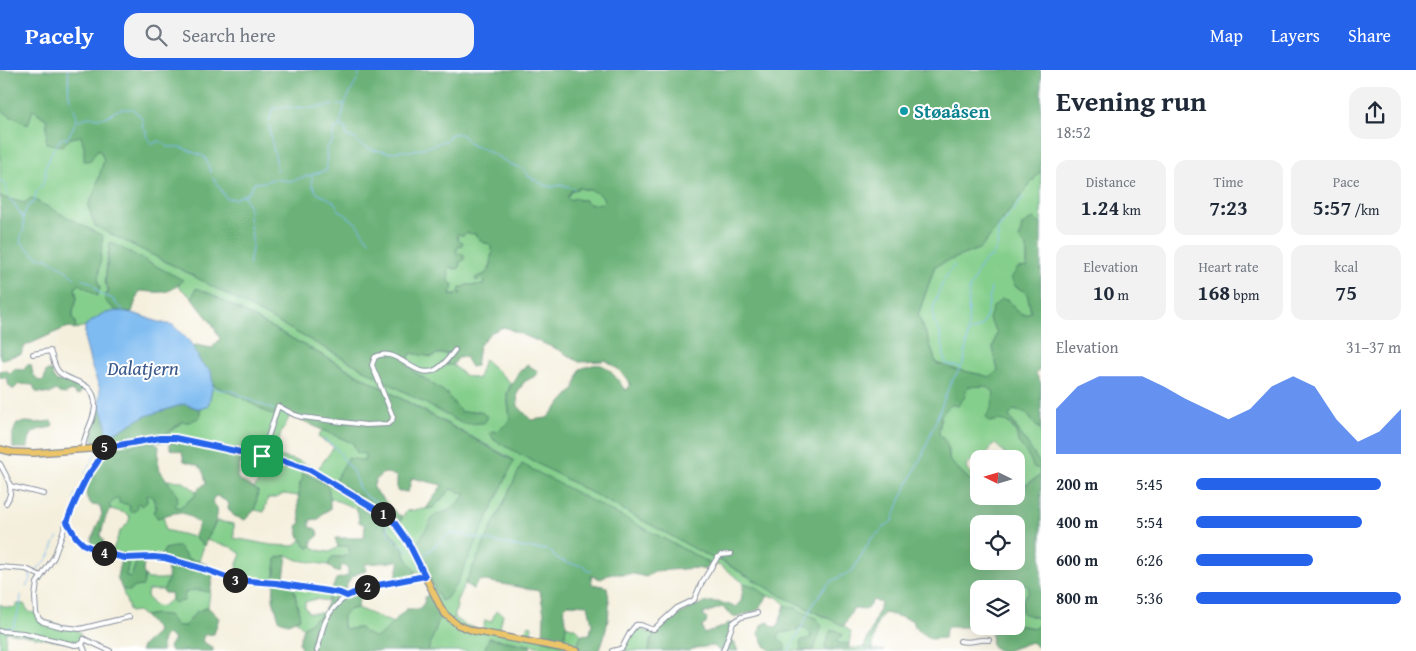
<!DOCTYPE html>
<meta charset="utf-8">
<style>
:root{--surface:#fff;--page:#f2f2f3;--text:#1f2937;--muted:#747a83;--accent:#2563eb}
body{margin:0;font-family:"Gentium Book Plus",serif;background:var(--page);color:var(--text);height:100vh;display:flex;flex-direction:column;font-size:19px;white-space:nowrap}
*{box-sizing:border-box;margin:0}
p{font-size:16px;color:var(--muted)}
.icon{flex:none;width:28px;height:28px;fill:none;stroke:currentColor;stroke-width:2;stroke-linecap:round;stroke-linejoin:round}
.map{position:relative;flex:1;overflow:hidden}
.sheet{display:flex;flex-direction:column;background:var(--surface);width:375px}
.sheet>*{flex:none}
.needle{width:32px;rotate:275deg}
.buttons{position:absolute;left:970px;top:380px;display:grid;gap:10px}
.buttons a{display:grid;place-items:center;width:55px;height:55px;border-radius:10px;background:var(--surface);box-shadow:0 5px 20px #0002;font-size:25px}
.pin{position:absolute;display:grid;place-items:center;width:42px;height:42px;color:#fff;margin:-21px;border-radius:10px;box-shadow:0 2px 8px #0006}
.km{position:absolute;width:25px;height:25px;margin:-12px;border-radius:50%;background:#222;color:#fff;font-size:14px;line-height:25px;text-align:center}
.round{display:grid;place-items:center;flex:none;width:52px;height:52px;border-radius:15px;background:var(--page)}
.headline{display:flex;align-items:center;justify-content:space-between;height:85px;padding:0 15px}
h1{font-size:28px;font-weight:600;line-height:38px}
.metrics{display:grid;grid-template-columns:repeat(3,1fr);gap:8px;height:85px;padding:5px 15px}
.metrics div{display:grid;align-content:center;border-radius:12px;background:var(--page);text-align:center}
.metrics b{font-size:21px;font-weight:600}
.metrics small{font-size:14px;font-weight:400}
.metrics p{font-size:14px}
.chart{height:140px;padding:10px 15px}
.chart p{display:flex;justify-content:space-between}
.chart svg{width:100%;height:90px;margin-top:5px;fill:var(--accent);opacity:.7}
ul{padding:0 15px;list-style:none;font-size:16px}
li{display:grid;grid-template-columns:80px 60px 1fr;align-items:center;height:38px}
li i{height:12px;border-radius:6px;background:var(--accent)}
header{display:flex;align-items:center;gap:30px;box-sizing:border-box;height:70px;padding:0 25px;background:var(--accent);color:#fff}
header strong{font-size:24px}
nav{display:flex;gap:28px;margin-inline-start:auto;font-size:18px}
.search{width:350px;height:45px;background:var(--page);display:flex;align-items:center;gap:12px;box-sizing:border-box;padding:0 18px;border-radius:15px;color:var(--muted);font-size:19px}
main{display:flex;flex:1;min-height:0}
.map>svg:first-child{display:block}
.green{fill:#85cf8c;stroke:#507f75}
.forest{fill:#6cb278;stroke:#44706b;fill-rule:evenodd}
.water{fill:#7ebbf1;stroke:#4c75a8}
.lines{fill:none;stroke-linecap:round;stroke-linejoin:round}
.stream{stroke:#7ebbf1;stroke-width:1}
.street-casing{stroke:#888f9d;stroke-width:6}
.primary-casing{stroke:#888f9d;stroke-width:8}
.street{stroke:#fff;stroke-width:4}
.primary{stroke:#edc569;stroke-width:5.5}
.route-casing{stroke:#fff;stroke-width:10}
.route{stroke:#2563eb;stroke-width:6}
.culture-dot{fill:#0f9aa8;stroke:#fff;stroke-width:2}
.labels{text-anchor:middle;dominant-baseline:central;stroke-width:4;stroke-linejoin:round;paint-order:stroke}
.culture-label{font-size:19px;font-weight:bold;fill:#0d838f;stroke:#fff;text-anchor:start}
.water-label{font-size:20px;font-style:italic;fill:#39598a;stroke:#fff}
</style>
<header>
<strong>Pacely</strong>
<div class="search"><svg class="icon" aria-label="search" viewBox="0 0 24 24"><circle cx="10" cy="10" r="6"/><path d="M15 15l6 6"/></svg>Search here</div>
<nav><a>Map</a><a>Layers</a><a>Share</a></nav>
</header>
<main>
<div class="map">
<svg width="1041" height="581" viewBox="0 0 1041 581">
<rect width="100%" height="100%" fill="#fff"/>
<filter id="ink" filterUnits="userSpaceOnUse"><feTurbulence type="fractalNoise" baseFrequency=".02" numOctaves="2"/><feDisplacementMap in="SourceGraphic" scale="10" xChannelSelector="R" yChannelSelector="G"/><feConvolveMatrix kernelMatrix="1 2 1 2 8 2 1 2 1" color-interpolation-filters="sRGB"/></filter>
<filter id="wash" filterUnits="userSpaceOnUse"><feTurbulence type="fractalNoise" baseFrequency=".0096" numOctaves="4" result="noise"/><feDisplacementMap in="SourceGraphic" scale="20" xChannelSelector="R" yChannelSelector="G"/><feGaussianBlur stdDeviation="1.12" result="paint"/><feColorMatrix in="noise" values="0 0 0 0 0 0 0 0 0 0 0 0 0 0 0 0 0 1.4 0 .05"/><feComposite in="paint" operator="in"/></filter>
<g filter="url(#wash)">
<rect width="100%" height="100%" fill="#f4efdc"/>
<!-- green -->
<g class="green">
<path d="M 0,39 L 10,46 L 28,54 L 32,39 L 47,50 L 47,73 L 81,66 L 84,77 L 100,80 L 104,90 L 95,121 L 88,136 L 95,156 L 188,203 L 463,354 L 480,341 L 461,342 L 446,323 L 413,301 L 408,290 L 411,283 L 432,287 L 437,284 L 448,284 L 446,294 L 453,295 L 464,305 L 478,309 L 484,289 L 511,313 L 507,323 L 510,351 L 497,362 L 492,361 L 491,363 L 494,370 L 712,488 L 719,490 L 780,525 L 844,556 L 851,562 L 849,574 L 838,574 L 837,569 L 843,565 L 835,560 L 825,579 L 863,578 L 884,581 L 784,581 L 785,579 L 778,567 L 781,563 L 797,560 L 799,557 L 804,557 L 810,562 L 811,568 L 802,570 L 801,580 L 822,556 L 793,537 L 788,537 L 777,527 L 768,526 L 755,517 L 744,513 L 721,496 L 712,494 L 522,395 L 457,530 L 456,534 L 457,536 L 454,548 L 465,555 L 483,560 L 485,550 L 491,552 L 496,541 L 503,544 L 499,563 L 512,565 L 513,561 L 524,563 L 529,555 L 532,556 L 531,565 L 543,568 L 544,570 L 564,574 L 566,555 L 577,559 L 581,565 L 577,577 L 587,581 L 565,581 L 489,568 L 484,581 L 428,581 L 440,544 L 420,503 C 409,499 407,486 402,477 C 397,468 388,461 383,451 L 372,449 L 360,434 L 355,438 L 330,428 L 328,416 L 304,403 L 303,410 L 300,412 L 299,426 L 284,424 L 275,428 L 268,428 L 264,442 L 255,440 L 258,421 L 254,419 L 260,409 L 268,400 L 258,389 L 188,373 L 152,372 L 134,375 L 129,377 L 126,377 L 109,380 L 108,373 L 142,367 L 167,364 L 182,352 L 200,347 L 200,339 L 208,336 L 213,315 L 240,327 L 279,339 L 291,344 L 280,365 L 277,386 L 299,391 L 317,400 L 334,377 L 318,367 L 322,360 L 353,373 L 365,384 L 365,392 L 335,411 L 386,441 L 400,452 L 406,441 L 433,438 L 451,419 L 467,424 L 452,439 L 434,446 L 418,485 C 429,492 425,499 430,509 C 434,516 438,524 441,531 L 446,529 L 457,513 L 514,390 L 211,224 L 196,219 L 192,228 L 178,216 L 183,210 L 110,173 C 108,185 105,199 106,211 C 106,221 111,219 105,231 L 117,241 L 102,244 L 85,256 L 76,259 L 75,251 L 73,250 L 73,241 L 77,228 L 75,219 L 80,213 L 97,226 L 100,218 L 98,213 L 24,133 L 4,128 L 0,125 Z"/>
<polygon points="1041,100 1041,156 1027,177 1027,197 1015,216 1027,223 1031,242 1025,245 1017,241 1008,229 989,249 997,262 993,278 998,301 989,308 983,305 954,299 936,293 929,271 918,245 935,196 981,178"/>
<path d="M 579,118 C 589,120 603,121 605,133 L 595,135 L 586,133 L 585,130 L 578,130 L 577,128 L 569,130 L 567,128 L 571,121 Z"/>
<path d="M 465,162 L 475,164 L 482,172 L 490,174 L 493,183 L 491,186 C 493,199 487,200 481,209 L 485,211 L 483,215 L 467,215 L 461,224 L 451,225 L 448,201 L 450,197 L 455,199 L 459,196 L 460,192 L 457,185 L 455,185 L 457,178 L 462,175 L 458,170 L 457,164 Z"/>
<polygon points="967,316 985,316 995,322 992,336 999,349 1007,351 1016,362 1018,371 1030,387 1033,396 1039,399 1041,405 1021,418 1016,418 1016,389 1003,389 1004,382 995,374 992,375 987,384 970,392 966,397 967,400 975,407 976,413 979,415 979,419 949,390 949,380 939,364 941,345"/>
<polygon points="1013,340 1026,343 1037,357 1041,359 1041,395 1009,346"/>
<polygon points="167,410 182,411 196,421 196,426 184,434 179,438 175,436 177,427"/>
<path d="M 150,424 C 155,431 157,439 157,448 L 164,446 L 165,460 L 194,467 L 204,476 L 199,491 L 188,489 L 179,478 L 165,479 L 162,485 L 138,486 L 131,508 L 126,506 L 129,490 L 122,484 L 112,482 L 120,461 L 128,453 L 130,447 L 125,443 L 111,439 L 109,435 L 117,427 L 130,436 L 138,433 L 142,436 L 147,426 Z"/>
<polygon points="217,451 234,454 234,468 271,475 294,476 301,470 308,478 312,476 317,480 330,482 338,477 348,476 351,483 342,487 332,487 328,495 298,490 287,485 276,488 274,510 239,509 237,494 241,484 231,477 206,470"/>
<path d="M 145,505 L 148,509 L 168,509 L 169,512 L 163,520 L 148,520 L 147,526 C 149,528 150,531 152,533 C 160,541 167,533 172,528 L 174,533 C 187,522 193,515 210,523 L 208,537 L 196,542 L 185,556 L 177,556 C 166,545 158,543 144,546 L 138,541 L 130,542 L 122,519 L 129,521 L 135,517 L 143,516 Z"/>
<polygon points="1018,510 1029,517 1028,523 1022,531 1022,543 1041,549 1041,552 1035,558 1016,555 1016,519 1006,519 1007,513"/>
<polygon points="294,517 330,524 327,531 316,529 305,532 305,537 309,543 323,543 303,558 296,550 300,548 295,524"/>
<polygon points="0,534 5,537 13,538 18,534 24,534 29,542 35,543 39,550 75,559 80,563 82,571 81,573 76,574 6,562 5,575 12,579 18,581 0,581"/>
<polygon points="357,538 393,553 384,562 376,569 365,563 360,558 347,559 343,558 342,546 348,540"/>
<polygon points="638,557 647,562 655,563 650,572 649,581 624,581 632,565"/>
</g>
<!-- forest -->
<g class="forest">
<path d="M 0,0 L 1041,0 L 1041,100 L 981,178 L 935,196 L 918,245 L 929,271 L 936,293 L 954,299 L 983,305 L 989,307 L 998,301 L 993,278 L 997,262 L 989,249 L 993,237 L 1001,229 L 1008,230 L 1017,241 L 1025,245 L 1031,242 L 1027,223 L 1015,216 L 1011,208 L 1018,198 L 1027,197 L 1027,178 L 1019,169 L 1022,155 L 1034,148 L 1041,155 L 1041,298 L 1036,304 L 1041,313 L 1041,359 L 1037,357 L 1026,343 L 1014,340 L 1009,346 L 1041,395 L 1041,549 L 1022,543 L 1022,531 L 1028,523 L 1029,517 L 1018,510 L 1007,513 L 1006,519 L 979,519 L 979,556 L 986,556 L 983,563 L 970,557 L 947,557 L 944,568 L 930,569 L 915,558 L 912,550 L 885,543 C 874,551 874,567 873,579 L 863,578 L 870,564 L 881,533 L 873,530 L 867,539 L 853,539 L 844,556 L 780,525 L 720,490 L 712,488 L 494,370 L 490,363 L 492,361 L 497,362 L 510,351 L 507,323 L 519,301 L 524,299 L 527,294 L 537,301 L 537,305 L 524,312 L 517,324 L 518,336 L 531,350 L 547,348 L 574,319 L 580,299 C 586,297 595,293 601,295 C 609,297 619,311 624,319 L 627,320 L 630,315 C 625,304 615,296 605,290 L 603,291 L 579,292 L 559,280 L 504,257 L 490,263 L 479,276 L 476,296 L 471,297 L 465,287 L 458,288 L 453,295 L 446,295 L 448,283 L 437,284 L 432,287 L 411,283 L 408,290 L 413,301 L 446,323 L 461,342 L 480,341 L 488,347 L 484,353 L 463,354 L 188,203 L 95,156 L 88,136 L 95,121 L 104,90 L 100,80 L 97,80 L 90,91 L 84,91 L 84,77 L 81,66 L 71,68 L 62,76 L 46,73 L 47,50 L 33,39 L 28,55 L 10,46 L 0,39 ZM 579,118 C 589,120 603,121 605,133 C 597,133 589,137 584,130 L 578,130 L 577,128 L 569,130 L 567,128 L 571,121 ZM 458,163 L 460,165 L 464,165 L 466,163 L 475,164 L 482,172 L 490,174 L 493,183 L 491,186 C 492,192 491,202 483,205 C 480,206 477,206 475,208 L 476,211 L 481,209 L 485,211 L 483,215 L 467,215 L 460,218 L 459,221 L 461,224 L 457,223 L 455,226 L 451,225 L 450,222 L 452,220 L 453,214 L 450,213 C 448,208 448,202 450,197 L 457,199 L 459,198 L 460,192 L 464,190 L 464,185 L 461,183 L 456,184 L 457,183 L 457,178 L 462,175 L 463,172 L 458,170 L 457,165 ZM 985,316 L 994,322 L 992,336 L 986,347 L 990,352 C 1001,349 1011,350 1016,362 C 1018,365 1017,369 1019,373 C 1025,382 1030,386 1033,397 L 1039,399 L 1041,405 L 1021,418 L 1016,418 L 1016,426 L 979,426 L 979,419 L 949,390 C 949,378 948,372 939,364 L 941,345 L 951,335 L 958,335 L 965,327 L 967,317 ZM 979,454 L 1016,454 L 1016,491 L 979,491 Z"/>
<polygon points="0,125 4,128 24,133 31,128 103,166 98,213 100,218 97,226 80,214 75,218 77,228 73,241 73,249 75,251 76,259 74,260 69,257 63,259 25,276 21,284 2,289 0,289"/>
<path d="M 110,172 L 183,210 C 169,226 159,222 139,221 L 132,242 L 117,241 L 105,231 L 105,224 L 108,224 L 109,220 L 105,213 Z"/>
<path d="M 196,218 L 211,224 L 514,391 L 457,513 L 446,529 L 441,531 L 429,506 L 428,499 L 423,488 L 418,485 L 415,477 L 434,446 L 452,439 L 466,424 L 451,419 L 433,438 L 426,439 L 442,415 L 412,408 L 408,422 L 397,421 L 397,407 C 384,399 377,404 373,418 L 397,444 L 402,446 L 400,452 L 386,441 L 335,411 L 348,388 L 365,391 L 365,384 L 357,383 L 353,373 L 322,360 L 280,339 L 276,344 L 272,345 L 240,327 L 213,315 L 211,302 L 201,293 L 193,277 L 196,275 L 212,278 L 220,269 L 213,255 L 192,228 Z"/>
<path d="M 27,295 L 31,295 L 33,304 L 39,311 L 44,310 L 46,301 L 52,301 L 53,307 L 57,312 L 63,311 L 65,308 C 73,309 75,316 82,320 L 80,324 L 76,325 L 75,322 L 70,321 L 66,324 L 59,323 L 56,320 L 50,324 L 36,322 L 33,315 L 19,314 L 14,319 L 12,319 L 8,314 L 8,309 L 6,308 L 0,308 L 0,301 L 4,300 L 10,303 L 14,299 L 24,300 Z"/>
<polygon points="184,334 200,339 200,347 190,352 182,352 167,364 142,367 108,373 93,374 93,359 100,338 105,348 107,364 122,359 143,347"/>
<path d="M 51,351 L 53,354 L 52,357 C 36,360 29,360 28,378 L 13,378 L 13,363 L 17,353 L 27,352 L 37,353 Z"/>
<path d="M 152,372 L 159,376 L 158,392 L 160,400 L 178,427 L 175,436 L 180,438 L 184,434 L 195,426 L 196,421 L 206,413 C 202,395 201,396 184,391 L 182,382 L 170,379 L 170,372 L 188,373 L 239,384 L 244,387 L 240,395 L 237,407 L 241,411 L 258,421 L 255,440 L 245,450 L 234,446 L 228,438 L 229,433 L 217,426 L 214,427 L 212,432 C 214,434 216,436 217,438 C 220,448 208,466 204,476 L 194,467 L 199,454 C 183,438 176,442 158,448 L 153,442 L 157,438 L 153,428 L 149,424 L 147,426 L 147,432 L 142,436 L 138,433 L 136,435 L 138,437 L 135,441 L 130,442 L 129,439 L 130,436 L 126,434 L 119,433 L 119,429 L 117,428 L 109,435 L 111,439 C 103,448 105,454 100,465 L 104,471 L 101,479 L 93,477 L 91,471 L 102,444 L 100,436 L 92,435 C 91,433 88,431 87,428 C 82,413 100,391 109,380 L 126,377 L 129,377 L 134,375 Z"/>
<path d="M 522,394 L 712,494 L 706,500 L 696,498 L 656,501 L 646,507 L 634,504 L 609,504 L 601,509 L 591,506 L 592,514 L 607,517 C 612,539 607,559 600,580 L 587,581 L 577,577 L 581,565 L 590,564 L 592,553 L 588,535 L 568,534 L 564,538 L 566,555 L 564,574 L 543,570 L 544,544 L 540,521 L 480,510 L 473,519 L 465,514 Z"/>
<polygon points="304,403 328,416 330,428 330,439 323,443 319,449 310,450 310,457 316,459 319,465 312,471 312,476 308,478 300,468 297,456 301,453 298,436 300,412 303,409 301,405"/>
<path d="M 360,434 L 370,442 L 372,449 L 383,451 L 386,458 L 403,478 L 405,486 L 416,502 L 414,505 L 397,510 L 396,507 L 399,495 L 399,490 L 391,492 L 365,494 L 366,501 C 353,504 347,509 345,522 L 360,526 L 357,538 L 348,540 L 343,546 L 343,558 L 347,559 L 360,558 L 365,563 L 376,568 L 384,562 L 406,539 L 419,539 L 424,533 L 425,527 L 430,523 L 441,544 L 428,581 L 365,581 L 353,580 L 350,581 L 302,581 L 299,573 L 303,558 L 323,543 L 336,509 L 348,506 L 348,498 L 342,495 L 339,502 L 334,501 L 328,495 L 332,487 L 342,487 L 350,483 L 348,476 L 338,477 L 335,468 L 364,468 L 365,455 L 359,452 L 358,443 L 355,438 Z"/>
<path d="M 173,477 L 179,477 L 188,489 L 199,491 L 214,498 L 210,523 C 200,519 195,519 185,523 L 184,531 L 173,533 L 171,523 L 164,523 L 163,520 C 172,507 168,499 162,485 L 165,479 Z"/>
<polygon points="122,484 129,490 126,506 131,508 138,486 145,486 143,502 145,505 143,516 135,517 129,521 122,519 117,507"/>
<polygon points="287,485 284,508 294,514 295,524 300,548 288,553 279,550 273,529 276,488"/>
<path d="M 744,513 L 755,517 L 768,526 L 758,540 L 735,547 L 722,537 L 703,544 L 704,547 L 707,548 L 706,554 L 702,556 L 704,564 L 724,556 L 727,553 L 732,554 L 727,567 L 734,572 L 738,581 L 719,581 L 714,576 C 706,577 695,577 689,581 L 649,581 C 650,575 651,568 655,563 C 664,552 691,536 704,533 C 714,530 725,533 735,537 L 741,531 Z"/>
<polygon points="785,535 788,537 793,537 817,549 822,556 814,580 800,581 801,577 800,573 802,570 811,568 810,562 804,557 799,557 797,560 781,563 778,567 780,570 785,575 785,579 784,581 772,581 766,577 759,564 761,555 768,552 774,557 778,556"/>
<path d="M 208,537 L 219,548 L 214,564 L 204,565 L 202,571 L 213,578 L 213,581 L 171,581 L 169,577 L 174,569 L 167,564 C 161,568 162,575 162,581 L 140,581 C 144,570 153,570 157,560 L 144,546 L 156,544 L 168,545 L 177,556 L 185,556 L 196,542 Z"/>
<polygon points="1041,552 1041,579 1031,572 1006,581 1000,581 992,576 991,563 1017,555 1035,558"/>
<polygon points="831,560 835,560 843,565 837,569 838,573 849,574 849,578 825,579 825,575"/>
<polygon points="489,568 531,576 529,581 484,581"/>
</g>
<!-- water -->
<path class="water" d="M 117,241 C 137,241 153,253 173,255 L 190,272 L 201,293 L 211,301 L 213,315 L 208,336 L 200,339 L 184,334 L 143,347 L 122,359 L 110,364 L 107,364 L 105,348 L 100,338 L 99,333 L 100,326 L 100,319 L 91,295 L 85,271 L 85,256 L 102,244 Z"/>
<g class="lines">
<!-- stream -->
<g class="stream">
<polyline points="338,35 344,34"/>
<polyline points="78,50 83,49 87,47 102,48 110,45 112,43 120,39 133,39 142,48 143,59"/>
<polyline points="340,56 345,58 347,66 356,69 358,73 372,80 381,81 389,83 400,81 412,81 434,75 449,69 449,65 457,63 462,65 471,75 483,79 499,87 511,95 520,97 525,101 528,106 544,115 552,117 562,115 570,117"/>
<path d="M 146,60 L 146,66 L 150,70 L 150,73 L 153,74 L 158,71 C 163,72 165,73 168,77 L 180,77 L 205,87 L 211,103"/>
<path d="M 277,102 C 278,83 262,55 274,38 L 281,37 L 311,38 L 334,35"/>
<polyline points="312,105 312,115 318,124 328,128 334,132 339,140 355,152 369,171"/>
<polyline points="213,108 226,128 235,129 240,126 244,125 248,123 254,113 263,112 274,109 291,111 327,100 326,77 332,73 334,59 340,56 345,33 356,12 359,5 359,0"/>
<path d="M 0,110 L 6,115 L 9,128 L 15,135 L 23,148 L 24,159 L 20,170 L 21,172 L 30,181 L 40,188 L 48,188 C 54,194 60,195 65,200 C 69,203 71,206 75,208"/>
<polyline points="573,118 574,119"/>
<polyline points="244,125 249,136 249,148 252,167 252,178 249,195"/>
<path d="M 23,148 L 27,137 L 34,132 L 37,120 L 41,117 L 46,106 L 45,99 L 53,80 L 60,70 L 63,68 L 67,69 L 77,50 C 77,42 71,34 69,26 C 68,18 69,8 68,0"/>
<path d="M 955,195 C 946,202 932,234 933,245 C 933,251 938,258 940,263 C 943,273 943,284 946,294 L 960,297"/>
<polyline points="80,209 91,212 100,224 113,229 117,235 122,238 122,241"/>
<polyline points="969,263 982,256 987,244 991,218"/>
<polyline points="212,318 217,318 218,320 229,320 274,340"/>
<polyline points="279,342 288,345"/>
<polyline points="323,369 336,378 347,393 353,402 359,418 366,426 388,438 389,442"/>
<polyline points="101,374 107,364"/>
<polyline points="85,403 97,382"/>
<polyline points="74,430 76,423"/>
<path d="M 388,452 C 388,456 387,461 389,465 C 391,468 406,479 409,481"/>
<path d="M 420,484 L 424,485 L 444,468 L 452,463 L 520,477 L 548,480 L 553,483 L 553,486 C 562,492 574,495 585,496 L 587,500 L 592,501"/>
<path d="M 35,501 C 41,495 48,491 51,482 C 53,477 54,472 58,467"/>
<polyline points="26,516 31,509 30,505 32,504"/>
<polyline points="0,559 13,557 20,537 21,525"/>
<path d="M 789,581 L 815,531 L 827,515 L 832,511 L 853,500 L 871,469 L 893,450 L 900,430 L 923,384 L 950,314 L 964,292 L 968,264 L 969,219 C 977,208 977,191 992,187 L 997,177 L 998,159 L 1024,127"/>
</g>
</g>
</g>
<g filter="url(#ink)">
<g class="lines">
<defs>
<g id="street">
<path d="M 33,284 L 50,281 C 53,287 54,297 59,302 C 72,314 94,310 95,334 C 96,350 83,363 83,379"/>
<polyline points="102,378 101,386 86,410 72,437 54,487 37,513 35,527 36,543 39,549 43,552 62,557 80,559 129,547"/>
<path d="M 262,386 L 278,336 L 295,345 L 302,347 L 366,355 L 388,354 L 392,351 L 393,347 L 372,295 L 375,287 C 397,275 414,310 435,300 C 444,296 449,287 455,280"/>
<path d="M 0,394 C 7,407 16,419 6,433"/>
<polyline points="10,416 44,424"/>
<polyline points="67,452 71,460 83,475 101,482 131,488 153,487 165,488 204,499 235,510 276,513 340,523 347,526"/>
<polyline points="0,497 26,499 41,506"/>
<path d="M 0,561 L 23,563 L 75,575 C 80,575 84,574 84,569"/>
<polyline points="84,569 110,581"/>
<path d="M 960,571 C 972,574 978,568 989,570"/>
<polyline points="82,574 85,581"/>
<path d="M 317,581 C 321,570 321,558 327,548 C 345,513 392,513 425,506"/>
<path d="M 612,581 L 620,579 L 622,578 L 631,561 L 636,555 C 643,553 647,560 654,559 L 677,538 L 694,530 L 701,514 L 717,488 L 721,485 L 731,484"/>
<polyline points="723,581 733,553 741,547 757,543"/>
</g>
<polyline id="primary" points="0,379 12,382 34,383 102,378 160,368 175,368 271,388 297,395 324,409 381,443 394,452 408,472 441,538 445,544 458,555 474,561 577,581"/>
</defs>
<!-- street casing -->
<use href="#street" class="street-casing"/>
<!-- primary casing -->
<use href="#primary" class="primary-casing"/>
<!-- street -->
<use href="#street" class="street"/>
<!-- primary -->
<use href="#primary" class="primary"/>
</g>
</g>
<g class="lines" filter="url(#ink)">
<defs>
<path id="route" d="M 160,368 L 175,368 L 199,373 L 290,393 L 310,400 L 382,443 L 394,452 L 408,472 L 425,506 L 368,517 L 347,526 L 340,523 L 276,513 L 235,510 L 204,499 L 165,488 L 153,487 L 125,488 L 101,482 L 83,474 L 76,467 L 67,452 C 72,437 79,423 86,409 C 92,398 102,390 102,378 Z"/>
</defs>
<!-- route casing -->
<use href="#route" class="route-casing"/>
<!-- route -->
<use href="#route" class="route"/>
</g>
<!-- markers -->
<circle class="culture-dot" cx="904" cy="41" r="5"/>
<g class="labels">
<!-- culture labels -->
<g class="culture-label">
<text x="914" y="41">Støaåsen</text>
</g>
<!-- water labels -->
<g class="water-label">
<text x="143" y="297">Dalatjern</text>
</g>
</g>
</svg>
<div class="buttons">
<a><svg class="needle" viewBox="-14 -14 28 28"><path d="M0-13l5 13h-10z" fill="#e53935"/><path d="M0 13l5-13h-10z" fill="#747a83"/></svg></a>
<a><svg class="icon" aria-label="locate" viewBox="0 0 24 24"><circle cx="12" cy="12" r="6"/><path d="M12 2v4M12 18v4M2 12h4M18 12h4"/></svg></a>
<a><svg class="icon" aria-label="layers" viewBox="0 0 24 24"><path d="M12 4l9 5-9 5-9-5zM3 14l9 5 9-5"/></svg></a>
</div>
<div class="pin" style="left:262px;top:386px;background:#1e9e55"><svg class="icon" aria-label="arrive" viewBox="0 0 24 24"><path d="M6 21V4h12l-3 4 3 4H6"/></svg></div>
<b class="km" style="left:383px;top:444px">1</b>
<b class="km" style="left:367px;top:517px">2</b>
<b class="km" style="left:235px;top:510px">3</b>
<b class="km" style="left:104px;top:483px">4</b>
<b class="km" style="left:104px;top:377px">5</b>
</div>
<section class="sheet">
<div class="headline"><div><h1>Evening run</h1><p>18:52</p></div><a class="round"><svg class="icon" aria-label="share" viewBox="0 0 24 24"><path d="M12 15V3M7 8l5-5 5 5M5 13v7h14v-7"/></svg></a></div>
<div class="metrics">
<div><p>Distance</p><b>1.24<small> km</small></b></div>
<div><p>Time</p><b>7:23</b></div>
<div><p>Pace</p><b>5:57<small> /km</small></b></div>
</div>
<div class="metrics">
<div><p>Elevation</p><b>10<small> m</small></b></div>
<div><p>Heart rate</p><b>168<small> bpm</small></b></div>
<div><p>kcal</p><b>75</b></div>
</div>
<div class="chart"><p><span>Elevation</span>31–37 m</p>
<svg viewBox="0 0 160 44" preserveAspectRatio="none"><path d="M0 44V22L10 11L20 6L30 6L40 6L50 11L60 17L70 22L80 27L90 22L100 11L110 6L120 11L130 27L140 38L150 33L160 22V44z"/></svg>
</div>
<ul>
<li><b>200 m</b>5:45<i style="width:90%"></i></li>
<li><b>400 m</b>5:54<i style="width:81%"></i></li>
<li><b>600 m</b>6:26<i style="width:57%"></i></li>
<li><b>800 m</b>5:36<i style="width:100%"></i></li>
</ul>
</section>
</main>
